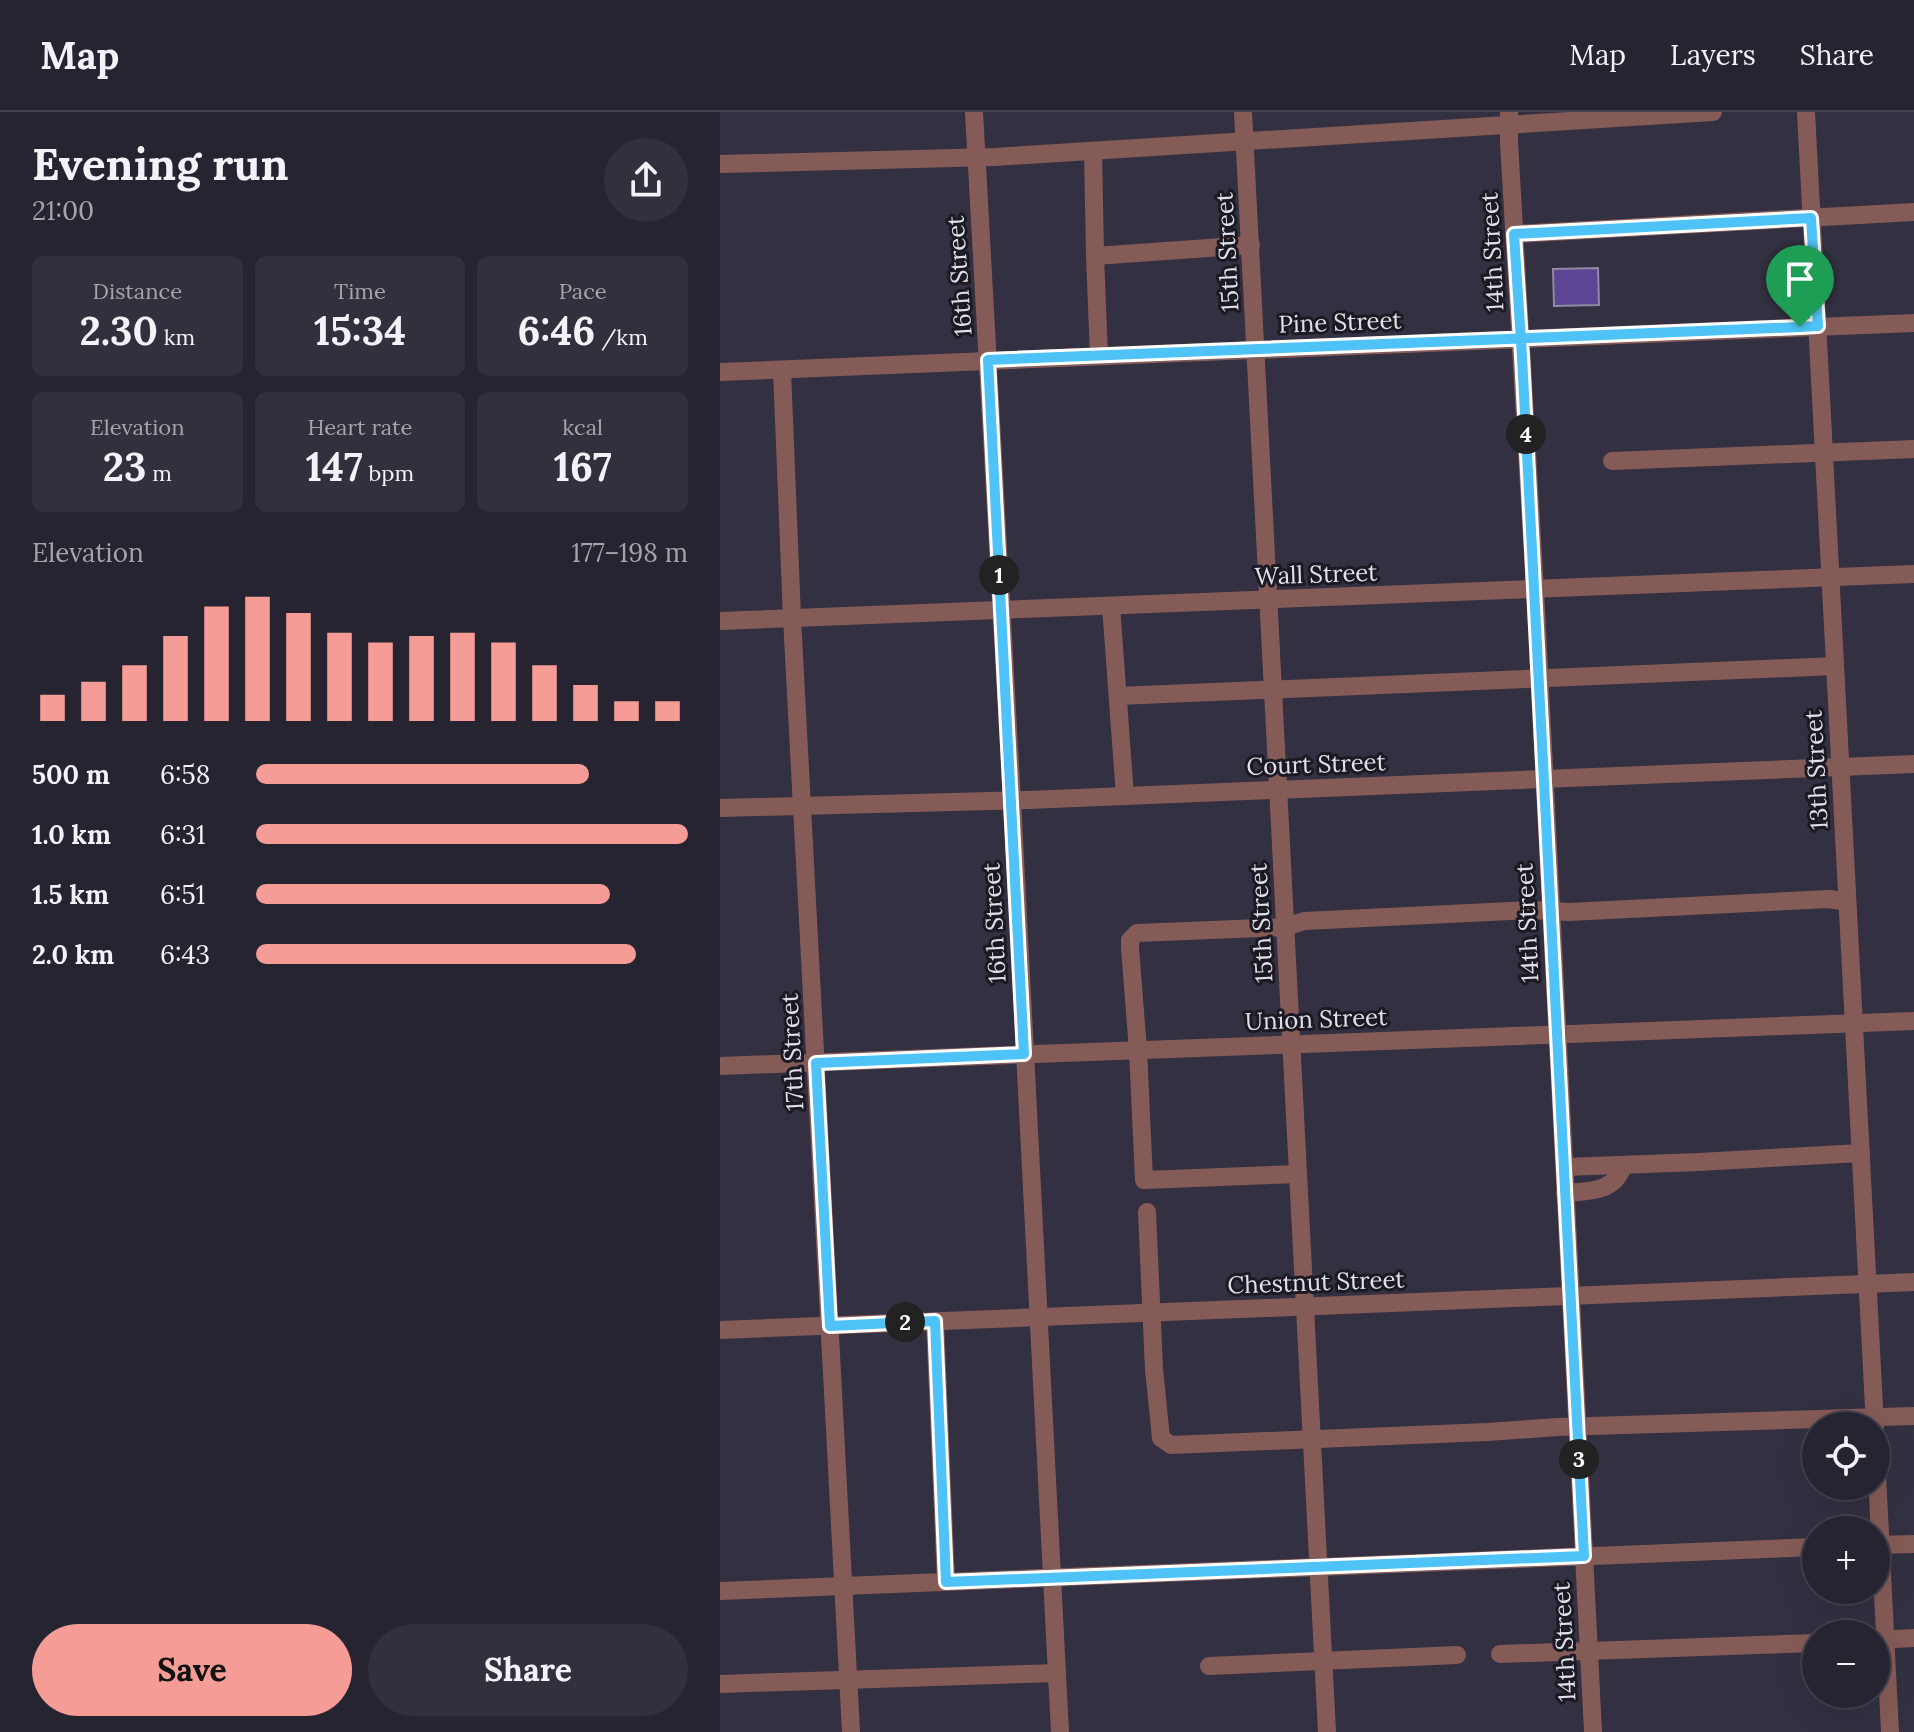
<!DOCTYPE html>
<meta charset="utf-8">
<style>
:root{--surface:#262431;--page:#32303d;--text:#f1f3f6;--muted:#a4a4ab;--line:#42414d;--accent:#f59c96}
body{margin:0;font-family:Lora,serif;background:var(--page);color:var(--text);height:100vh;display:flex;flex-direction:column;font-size:30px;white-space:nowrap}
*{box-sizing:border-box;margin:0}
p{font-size:26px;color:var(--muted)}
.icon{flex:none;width:44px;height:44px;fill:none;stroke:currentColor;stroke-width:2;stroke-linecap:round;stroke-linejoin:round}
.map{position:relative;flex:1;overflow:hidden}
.sheet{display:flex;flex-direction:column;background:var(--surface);width:720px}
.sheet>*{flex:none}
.fabs{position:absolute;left:1082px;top:1300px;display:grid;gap:16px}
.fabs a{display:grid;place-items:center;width:88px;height:88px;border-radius:50%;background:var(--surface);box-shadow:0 8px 32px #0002,0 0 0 2px var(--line);font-size:40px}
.pin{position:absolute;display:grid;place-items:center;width:68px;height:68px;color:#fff;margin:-82px -34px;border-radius:50% 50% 50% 0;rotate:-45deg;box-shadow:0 0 8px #0007}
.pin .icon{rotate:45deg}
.km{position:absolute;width:40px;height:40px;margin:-20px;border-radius:50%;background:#222;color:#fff;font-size:22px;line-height:40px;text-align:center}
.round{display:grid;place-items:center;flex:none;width:84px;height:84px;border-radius:42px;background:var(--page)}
.overview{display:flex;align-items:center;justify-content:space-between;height:136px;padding:0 32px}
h1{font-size:44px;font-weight:700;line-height:60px}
.stats{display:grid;grid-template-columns:repeat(3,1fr);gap:12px;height:136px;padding:8px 32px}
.stats div{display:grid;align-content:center;border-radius:12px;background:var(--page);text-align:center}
.stats b{font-size:40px;font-weight:700}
.stats small{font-size:22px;font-weight:400}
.stats p{font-size:22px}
.chart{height:224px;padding:16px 32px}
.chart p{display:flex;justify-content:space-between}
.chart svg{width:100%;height:144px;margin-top:8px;stroke:var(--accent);stroke-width:6}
.button{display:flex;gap:16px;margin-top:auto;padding:16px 32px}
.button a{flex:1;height:92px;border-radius:48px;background:var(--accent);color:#111;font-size:32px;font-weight:700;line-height:92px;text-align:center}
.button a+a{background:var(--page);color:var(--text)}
ul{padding:0 32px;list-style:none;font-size:26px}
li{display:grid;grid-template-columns:128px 96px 1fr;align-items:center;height:60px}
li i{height:20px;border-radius:10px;background:var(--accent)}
header{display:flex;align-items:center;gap:48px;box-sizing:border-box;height:112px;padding:0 40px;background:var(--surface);border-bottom:2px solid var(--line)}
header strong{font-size:38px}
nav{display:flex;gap:44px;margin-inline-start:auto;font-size:28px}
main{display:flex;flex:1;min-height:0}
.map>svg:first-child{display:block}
.building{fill:#5c4694;stroke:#8e8a9f;stroke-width:2}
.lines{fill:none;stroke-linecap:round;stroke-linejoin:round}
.minor{stroke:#855b57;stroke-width:18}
.route-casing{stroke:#fff;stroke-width:16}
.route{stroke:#4fc3f7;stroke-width:10}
.labels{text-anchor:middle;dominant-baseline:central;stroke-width:6;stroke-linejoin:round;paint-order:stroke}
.street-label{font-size:24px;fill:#e1dfeb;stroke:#1b1921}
</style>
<header>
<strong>Map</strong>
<nav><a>Map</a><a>Layers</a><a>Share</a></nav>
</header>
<main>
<section class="sheet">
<div class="overview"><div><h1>Evening run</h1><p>21:00</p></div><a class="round"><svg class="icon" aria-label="share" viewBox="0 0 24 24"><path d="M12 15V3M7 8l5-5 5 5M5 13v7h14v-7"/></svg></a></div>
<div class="stats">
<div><p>Distance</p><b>2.30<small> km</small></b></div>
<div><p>Time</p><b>15:34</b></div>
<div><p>Pace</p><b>6:46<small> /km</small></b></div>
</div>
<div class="stats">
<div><p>Elevation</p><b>23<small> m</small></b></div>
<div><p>Heart rate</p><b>147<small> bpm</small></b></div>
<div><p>kcal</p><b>167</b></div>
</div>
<div class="chart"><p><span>Elevation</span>177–198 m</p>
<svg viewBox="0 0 160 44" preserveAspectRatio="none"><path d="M5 44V36M15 44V32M25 44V27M35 44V18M45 44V9M55 44V6M65 44V11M75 44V17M85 44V20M95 44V18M105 44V17M115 44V20M125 44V27M135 44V33M145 44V38M155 44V38"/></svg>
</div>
<ul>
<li><b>500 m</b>6:58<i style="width:77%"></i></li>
<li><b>1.0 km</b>6:31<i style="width:100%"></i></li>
<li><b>1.5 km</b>6:51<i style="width:82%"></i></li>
<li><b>2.0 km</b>6:43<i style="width:88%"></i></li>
</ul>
<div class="button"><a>Save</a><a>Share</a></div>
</section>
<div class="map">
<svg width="1194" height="1620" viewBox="0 0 1194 1620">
<rect width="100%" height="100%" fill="#333041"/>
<!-- building -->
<polygon class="building" points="878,156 879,193 834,194 833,157"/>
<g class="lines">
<!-- minor -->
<g class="minor">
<polyline points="254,0 292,688 340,1620"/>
<polyline points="523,0 607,1620"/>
<polyline points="789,0 789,30 815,478 873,1620"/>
<polyline points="1086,0 1155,1314"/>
<polyline points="373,39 375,144"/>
<polyline points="0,52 274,45 993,0"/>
<polyline points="794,122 1194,100"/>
<polyline points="379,244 375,144 531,133"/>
<polyline points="62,258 72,506 131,1620"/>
<polyline points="0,260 1194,211"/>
<polyline points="892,349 1194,337"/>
<polyline points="391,494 405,684"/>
<polyline points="0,509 1194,462"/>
<polyline points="398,584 1115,554"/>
<polyline points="0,696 308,688 1194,652"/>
<polyline points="0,954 1194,909"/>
<polyline points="845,1055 979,1050 1141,1041"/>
<polyline points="578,1062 424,1068 418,938 410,836 410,828 417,821 566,815 584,809 811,798 849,800 1109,787 1127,790"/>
<path d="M 845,1081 C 869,1079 896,1080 903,1053"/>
<polyline points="427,1100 434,1257 441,1326 451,1333 767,1320 838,1315 1194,1304"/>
<polyline points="215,1209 226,1470"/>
<polyline points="0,1218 1194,1170"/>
<polyline points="1156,1343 1170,1620"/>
<polyline points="1156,1433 1194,1432"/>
<polyline points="0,1479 1096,1435"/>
<polyline points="1156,1528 1194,1526"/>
<polyline points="780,1542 1096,1531"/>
<polyline points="489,1554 737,1543"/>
<polyline points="0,1572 337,1561"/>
</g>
</g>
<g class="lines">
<defs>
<path id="route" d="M 1080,215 L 268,248 L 304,942 L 96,951 L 110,1214 L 215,1209 L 226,1470 L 864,1444 L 802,244 C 799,203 797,163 794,122 L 1091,106 L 1098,214 L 1080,215"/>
</defs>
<!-- route casing -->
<use href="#route" class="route-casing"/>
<!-- route -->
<use href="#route" class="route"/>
</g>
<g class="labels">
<!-- street labels -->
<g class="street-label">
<text transform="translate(507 140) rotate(-93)">15th Street</text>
<text transform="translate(772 140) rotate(-93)">14th Street</text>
<text transform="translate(239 164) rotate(-94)">16th Street</text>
<text transform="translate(620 210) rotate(-2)">Pine Street</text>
<text transform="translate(596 462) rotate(-2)">Wall Street</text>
<text transform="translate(596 652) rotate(-2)">Court Street</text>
<text transform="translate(1096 658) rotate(-93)">13th Street</text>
<text transform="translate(274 811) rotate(-93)">16th Street</text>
<text transform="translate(541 811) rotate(-93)">15th Street</text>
<text transform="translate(807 811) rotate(-93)">14th Street</text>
<text transform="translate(596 907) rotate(-2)">Union Street</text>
<text transform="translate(72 940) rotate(-93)">17th Street</text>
<text transform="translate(596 1170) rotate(-2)">Chestnut Street</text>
<text transform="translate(844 1530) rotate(-93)">14th Street</text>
</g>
</g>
</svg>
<div class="fabs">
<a><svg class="icon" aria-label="locate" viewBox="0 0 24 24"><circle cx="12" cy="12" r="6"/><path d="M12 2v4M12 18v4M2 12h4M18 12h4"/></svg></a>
<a>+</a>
<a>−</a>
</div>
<div class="pin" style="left:1080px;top:215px;background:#1e9e55"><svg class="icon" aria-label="arrive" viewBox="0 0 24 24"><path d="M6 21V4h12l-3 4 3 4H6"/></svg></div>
<b class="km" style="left:279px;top:463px">1</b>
<b class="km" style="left:185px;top:1210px">2</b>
<b class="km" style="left:859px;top:1347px">3</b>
<b class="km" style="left:806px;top:322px">4</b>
</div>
</main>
